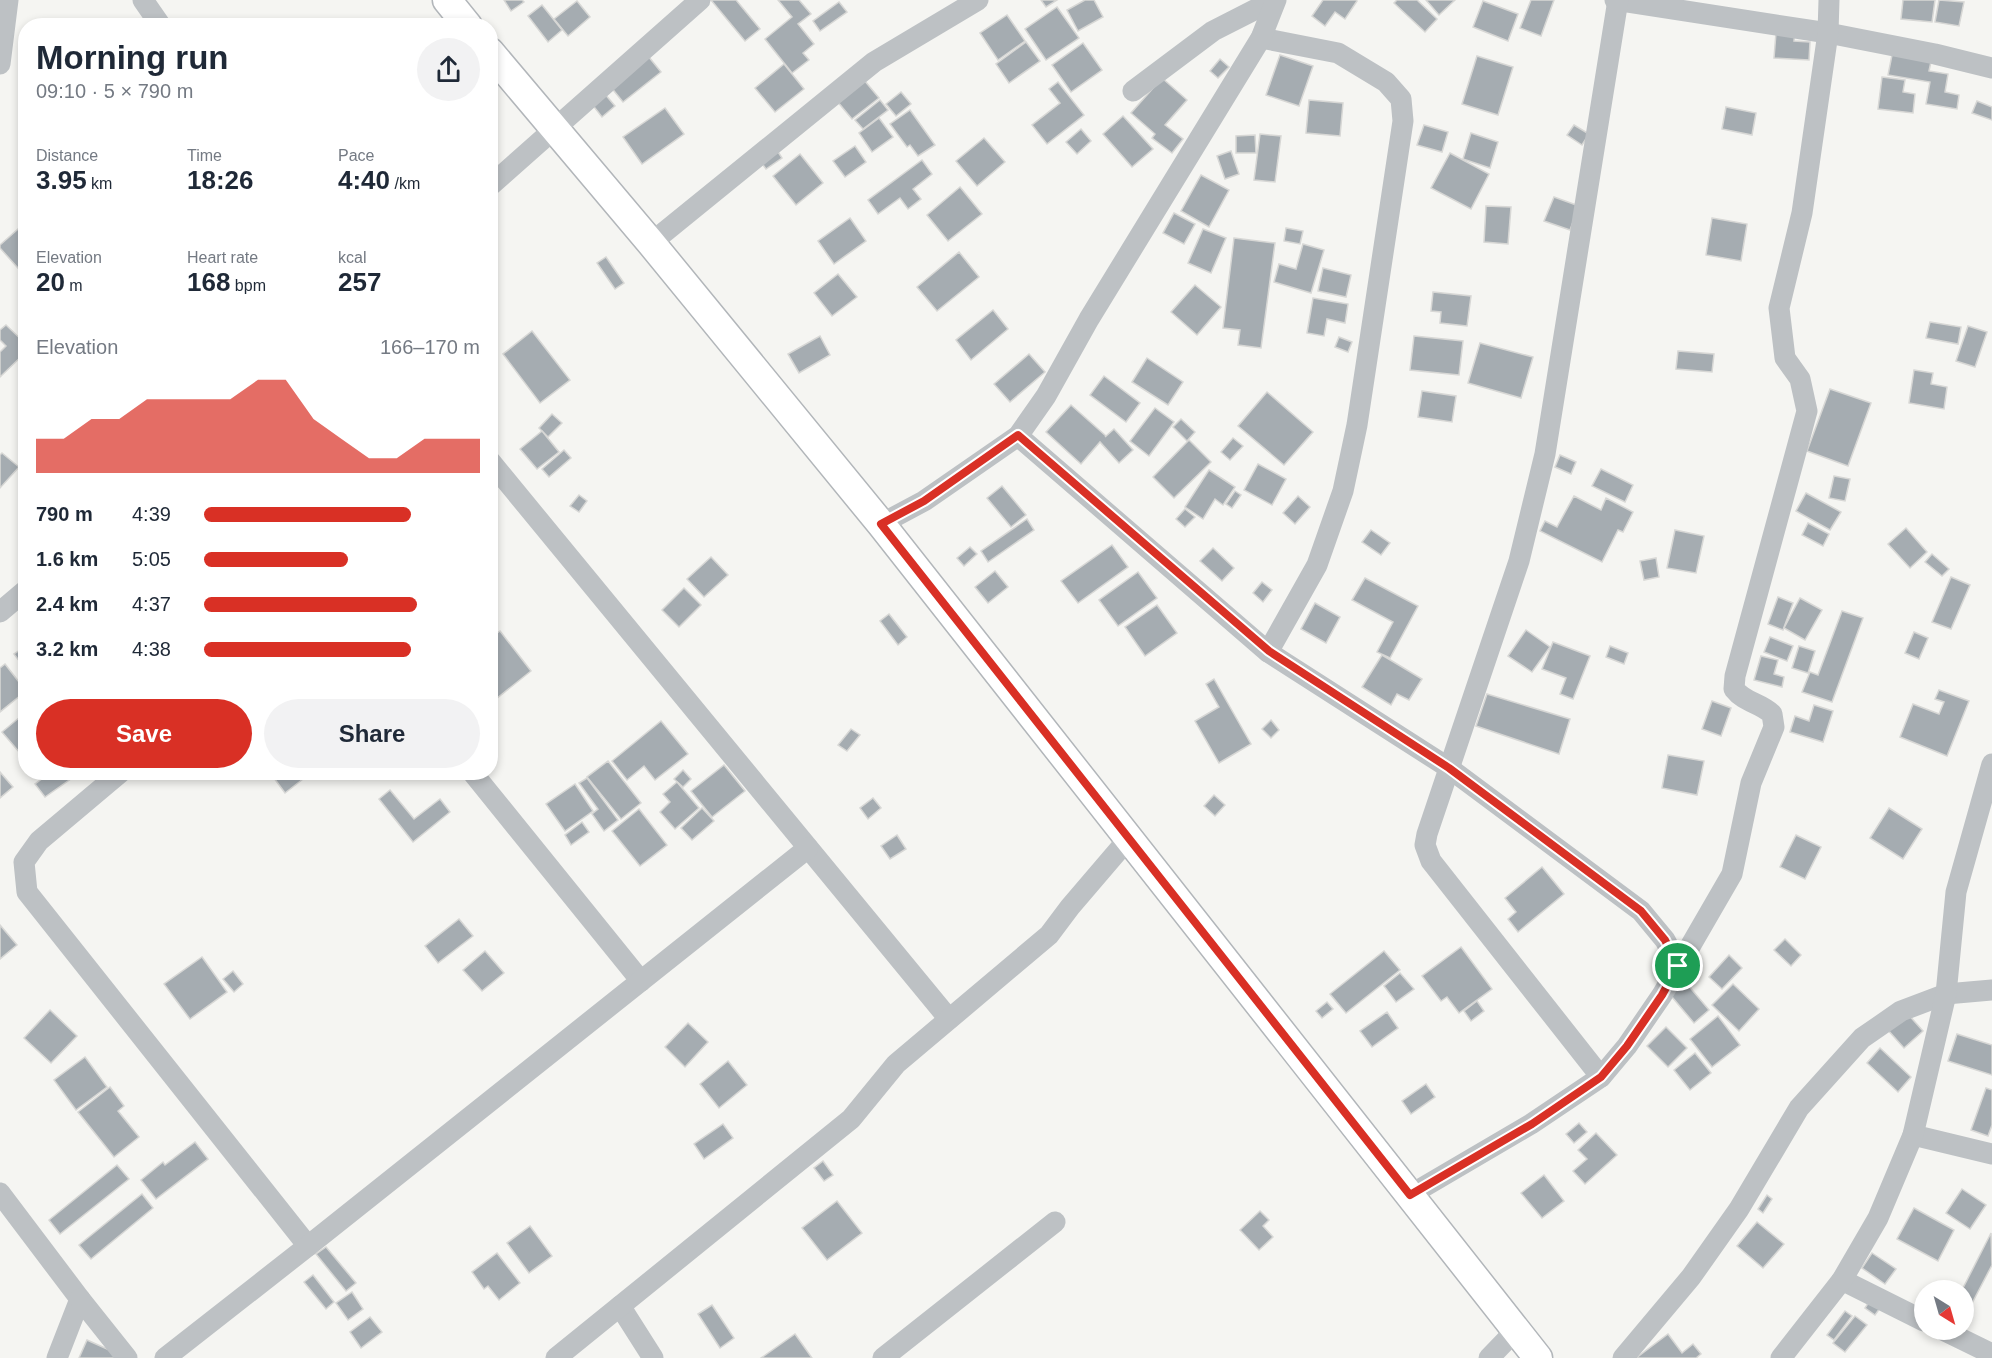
<!DOCTYPE html>
<meta charset="utf-8">
<style>
:root{--surface:#fff;--page:#f2f2f3;--text:#1f2937;--muted:#747a83;--accent:#d93025}
body{margin:0;font-family:Arial,sans-serif;background:var(--page);color:var(--text);height:100vh;display:flex;flex-direction:column;font-size:22px;white-space:nowrap}
*{box-sizing:border-box;margin:0}
p{font-size:20px;color:var(--muted)}
.icon{flex:none;width:33px;height:33px;fill:none;stroke:currentColor;stroke-width:2;stroke-linecap:round;stroke-linejoin:round}
.map{position:relative;flex:1;overflow:hidden}
.details{position:absolute;left:18px;top:18px;width:480px;height:762px;display:flex;flex-direction:column;background:var(--surface);border-radius:24px;box-shadow:0 3px 9px #0003}
.details>*{flex:none}
.needle{width:39px;rotate:143deg}
.buttons{position:absolute;left:1914px;top:1280px;display:grid;gap:12px}
.buttons a{display:grid;place-items:center;width:60px;height:60px;border-radius:50%;background:var(--surface);box-shadow:0 3px 9px #0003;font-size:30px}
.pin{position:absolute;display:grid;place-items:center;width:51px;height:51px;color:#fff;margin:-26px;border:3px solid #fff;border-radius:50%;box-shadow:0 2px 6px #0007}
.round{display:grid;place-items:center;flex:none;width:63px;height:63px;border-radius:32px;background:var(--page)}
.head{display:flex;align-items:center;justify-content:space-between;height:102px;padding:0 18px}
h1{font-size:33px;font-weight:800;line-height:45px}
.stats{display:grid;grid-template-columns:repeat(3,1fr);gap:9px;height:102px;padding:6px 18px}
.stats div{display:grid;align-content:center}
.stats b{font-size:26px;font-weight:800}
.stats small{font-size:16px;font-weight:400}
.stats p{font-size:16px}
.chart{height:168px;padding:12px 18px}
.chart p{display:flex;justify-content:space-between}
.chart svg{width:100%;height:108px;margin-top:6px;fill:var(--accent);opacity:.7}
.action{display:flex;gap:12px;margin-top:auto;padding:12px 18px}
.action a{flex:1;height:69px;border-radius:36px;background:var(--accent);color:#fff;font-size:24px;font-weight:800;line-height:69px;text-align:center}
.action a+a{background:var(--page);color:var(--text)}
ul{padding:0 18px;list-style:none;font-size:20px}
li{display:grid;grid-template-columns:96px 72px 1fr;align-items:center;height:45px}
li i{height:15px;border-radius:8px;background:var(--accent)}
.map>svg:first-child{display:block}
.building{fill:#a5acb1;stroke:#d7d7d5;stroke-width:1.5}
.lines{fill:none;stroke-linecap:round;stroke-linejoin:round}
.secondary-casing{stroke:#b2b6ba;stroke-width:31}
.street{stroke:#bdc1c4;stroke-width:21}
.secondary{stroke:#fff;stroke-width:28}
.route-casing{stroke:#fff;stroke-width:12}
.route{stroke:#d93025;stroke-width:8}
</style>
<div class="map">
<svg width="1992" height="1358" viewBox="0 0 1992 1358">
<rect width="100%" height="100%" fill="#f5f5f2"/>
<!-- building -->
<g class="building">
<polygon points="504,0 522,0 524,2 511,11"/>
<polygon points="711,0 736,0 760,29 745,41"/>
<polygon points="778,0 799,0 811,14 798,24 814,44 803,53 809,60 792,73 765,39 792,17"/>
<polygon points="1041,0 1057,0 1046,7"/>
<polygon points="1085,0 1094,0 1103,17 1078,31 1067,10"/>
<polygon points="1323,0 1356,0 1357,1 1345,19 1335,12 1325,26 1312,16"/>
<polygon points="1397,0 1417,0 1437,19 1425,32 1394,3"/>
<polygon points="1426,0 1455,0 1439,15"/>
<polygon points="1531,0 1554,0 1541,36 1520,28"/>
<polygon points="1903,0 1935,0 1932,22 1901,19"/>
<polygon points="1939,0 1964,2 1959,26 1935,22"/>
<polygon points="577,1 590,17 568,36 554,19"/>
<polygon points="1483,1 1518,14 1508,41 1473,27"/>
<polygon points="839,2 847,12 820,31 813,21"/>
<polygon points="542,5 562,30 548,42 528,16"/>
<polygon points="1057,7 1079,38 1046,60 1025,29"/>
<polygon points="1007,15 1025,41 998,60 980,33"/>
<polygon points="1777,20 1796,22 1794,41 1810,42 1809,60 1774,58"/>
<polygon points="1026,42 1040,61 1009,83 996,64"/>
<polygon points="1083,43 1102,70 1071,92 1052,65"/>
<polygon points="1893,50 1932,57 1929,71 1948,74 1945,92 1959,95 1957,109 1926,104 1930,82 1888,75"/>
<polygon points="1280,55 1313,66 1299,106 1266,95"/>
<polygon points="648,56 661,72 623,102 610,86"/>
<polygon points="1477,56 1513,67 1498,115 1462,104"/>
<polygon points="1220,59 1229,67 1218,78 1210,71"/>
<polygon points="784,64 804,89 775,112 755,88"/>
<polygon points="1882,77 1905,80 1903,92 1915,94 1913,113 1878,109"/>
<polygon points="1162,78 1187,100 1165,125 1183,139 1172,153 1152,138 1155,134 1131,113"/>
<polygon points="864,80 879,98 852,119 837,101"/>
<polygon points="1058,82 1084,115 1047,144 1032,125 1060,103 1049,89"/>
<polygon points="901,92 911,104 896,116 886,104"/>
<polygon points="604,93 615,106 602,117 591,103"/>
<polygon points="880,100 888,110 863,129 855,120"/>
<polygon points="1309,100 1343,103 1340,136 1306,133"/>
<polygon points="1977,101 1992,107 1992,120 1972,113"/>
<polygon points="1726,107 1756,113 1752,135 1722,129"/>
<polygon points="665,108 684,134 642,164 623,137"/>
<polygon points="910,110 935,145 918,156 910,145 907,147 890,124"/>
<polygon points="1123,116 1153,149 1132,167 1103,134"/>
<polygon points="879,118 893,137 872,152 859,133"/>
<polygon points="1424,125 1448,132 1442,152 1417,145"/>
<polygon points="1574,125 1589,134 1582,145 1567,135"/>
<polygon points="1081,129 1091,141 1077,154 1066,142"/>
<polygon points="1471,133 1498,142 1490,168 1463,159"/>
<polygon points="1260,134 1281,136 1275,182 1254,180"/>
<polygon points="1255,135 1256,153 1236,153 1236,136"/>
<polygon points="984,138 1005,162 977,186 956,161"/>
<polygon points="855,146 866,162 845,177 833,161"/>
<polygon points="775,147 782,158 766,169 758,158"/>
<polygon points="1231,151 1239,174 1225,179 1217,156"/>
<polygon points="1450,153 1489,174 1471,209 1431,188"/>
<polygon points="800,154 823,183 796,205 773,176"/>
<polygon points="922,160 932,174 913,189 921,199 908,209 900,198 878,214 868,200"/>
<polygon points="1201,175 1229,190 1209,227 1181,211"/>
<polygon points="960,187 982,214 948,241 927,215"/>
<polygon points="1554,197 1579,206 1570,230 1544,221"/>
<polygon points="1486,206 1511,207 1508,244 1484,242"/>
<polygon points="1174,213 1195,224 1184,244 1163,233"/>
<polygon points="850,218 866,241 834,264 818,241"/>
<polygon points="1712,218 1747,224 1741,261 1706,255"/>
<polygon points="26,222 26,277 0,248 0,245"/>
<polygon points="1286,228 1303,231 1300,244 1284,241"/>
<polygon points="1203,229 1226,238 1211,273 1188,263"/>
<polygon points="1234,238 1275,243 1261,348 1238,345 1240,330 1223,328"/>
<polygon points="1303,244 1324,250 1311,293 1274,282 1279,264 1296,269"/>
<polygon points="959,252 979,277 937,311 917,287"/>
<polygon points="606,257 624,283 615,289 597,263"/>
<polygon points="1323,268 1351,275 1346,297 1318,291"/>
<polygon points="838,274 857,297 832,316 814,293"/>
<polygon points="1195,285 1221,307 1197,335 1171,312"/>
<polygon points="1433,292 1471,296 1467,326 1440,323 1441,312 1431,311"/>
<polygon points="1313,298 1348,304 1345,323 1327,319 1324,336 1307,333"/>
<polygon points="993,310 1008,329 971,360 956,340"/>
<polygon points="1930,322 1961,327 1958,344 1926,338"/>
<polygon points="6,325 26,344 26,352 0,377 0,352 6,346 0,340 0,330"/>
<polygon points="1968,326 1987,332 1975,367 1956,361"/>
<polygon points="532,331 570,380 540,403 503,354"/>
<polygon points="820,336 830,355 799,373 788,354"/>
<polygon points="1414,336 1463,341 1459,375 1410,370"/>
<polygon points="1339,337 1352,342 1348,352 1335,347"/>
<polygon points="1480,343 1533,357 1521,398 1468,383"/>
<polygon points="1678,351 1714,354 1712,372 1676,369"/>
<polygon points="1029,354 1045,372 1010,402 994,384"/>
<polygon points="1147,358 1183,382 1168,405 1132,382"/>
<polygon points="1914,370 1933,373 1931,384 1947,387 1944,409 1909,403"/>
<polygon points="1104,376 1140,403 1126,422 1090,395"/>
<polygon points="1830,389 1871,403 1848,466 1807,451"/>
<polygon points="1422,391 1456,396 1452,422 1418,417"/>
<polygon points="1267,392 1313,432 1284,465 1238,426"/>
<polygon points="1071,405 1106,436 1105,437 1114,429 1133,450 1119,463 1100,442 1081,464 1046,432"/>
<polygon points="1155,408 1174,422 1149,456 1130,441"/>
<polygon points="552,414 562,423 548,437 539,428"/>
<polygon points="1181,419 1195,432 1187,441 1173,427"/>
<polygon points="542,431 559,452 537,469 520,449"/>
<polygon points="1233,438 1243,446 1230,460 1221,452"/>
<polygon points="1189,440 1211,462 1174,498 1153,477"/>
<polygon points="564,450 571,458 549,477 542,469"/>
<polygon points="2,453 19,467 0,488 0,455"/>
<polygon points="1560,455 1576,462 1571,474 1555,467"/>
<polygon points="1258,464 1286,479 1272,505 1244,490"/>
<polygon points="1601,469 1633,485 1625,502 1592,486"/>
<polygon points="1209,470 1235,487 1223,505 1215,499 1203,519 1185,507"/>
<polygon points="1834,476 1850,479 1845,501 1829,498"/>
<polygon points="1002,486 1026,515 1011,527 987,498"/>
<polygon points="1235,491 1241,495 1232,508 1226,504"/>
<polygon points="1806,493 1841,512 1830,530 1796,511"/>
<polygon points="579,495 587,501 579,512 570,506"/>
<polygon points="1298,496 1310,507 1295,524 1283,513"/>
<polygon points="1574,496 1601,510 1606,498 1633,512 1623,532 1618,530 1602,562 1540,531 1545,521 1557,527"/>
<polygon points="1185,509 1195,517 1185,527 1176,519"/>
<polygon points="1027,519 1034,530 988,562 981,551"/>
<polygon points="1808,523 1829,534 1823,546 1802,535"/>
<polygon points="1906,528 1927,552 1910,568 1888,544"/>
<polygon points="1371,530 1390,543 1381,555 1362,542"/>
<polygon points="1675,530 1704,536 1696,573 1667,568"/>
<polygon points="1112,545 1128,567 1078,603 1061,581"/>
<polygon points="970,547 977,554 964,566 957,558"/>
<polygon points="1213,548 1234,568 1222,581 1200,561"/>
<polygon points="1932,554 1949,569 1942,576 1925,562"/>
<polygon points="711,557 728,575 704,597 687,579"/>
<polygon points="1656,558 1659,577 1644,580 1640,561"/>
<polygon points="995,571 1008,587 988,603 975,587"/>
<polygon points="1138,572 1157,598 1118,626 1099,600"/>
<polygon points="1951,577 1970,585 1951,629 1932,622"/>
<polygon points="1365,578 1418,606 1390,658 1377,652 1393,622 1352,600"/>
<polygon points="1262,582 1272,590 1263,602 1253,593"/>
<polygon points="684,588 701,605 679,627 662,610"/>
<polygon points="1778,597 1793,603 1783,630 1768,624"/>
<polygon points="1800,598 1822,610 1805,640 1784,628"/>
<polygon points="1315,603 1340,617 1326,643 1301,629"/>
<polygon points="1157,605 1177,633 1145,656 1125,627"/>
<polygon points="1842,611 1863,618 1832,702 1802,692 1810,672 1818,675"/>
<polygon points="889,614 907,637 898,645 880,621"/>
<polygon points="1526,630 1550,647 1532,672 1508,656"/>
<polygon points="500,631 531,671 496,699 490,693 490,638"/>
<polygon points="1914,632 1928,638 1919,659 1905,653"/>
<polygon points="1770,637 1793,646 1787,661 1764,652"/>
<polygon points="1553,642 1590,656 1573,699 1560,694 1566,678 1542,669"/>
<polygon points="26,646 26,670 14,654"/>
<polygon points="1610,646 1628,653 1624,664 1606,657"/>
<polygon points="1799,646 1815,651 1808,673 1792,668"/>
<polygon points="1382,655 1422,679 1409,700 1397,694 1391,705 1362,687"/>
<polygon points="1761,656 1778,660 1774,674 1784,677 1782,687 1754,680"/>
<polygon points="5,664 26,691 0,712 0,668"/>
<polygon points="1214,679 1251,744 1219,763 1195,721 1219,707 1206,684"/>
<polygon points="1939,690 1969,701 1947,756 1900,737 1913,704 1939,714 1944,702 1935,699"/>
<polygon points="1487,694 1570,719 1559,754 1476,726"/>
<polygon points="1712,701 1731,708 1721,736 1702,729"/>
<polygon points="1814,705 1833,711 1823,742 1790,732 1795,716 1809,721"/>
<polygon points="26,712 26,760 2,732"/>
<polygon points="1271,720 1279,730 1271,738 1262,729"/>
<polygon points="661,721 688,754 655,780 644,766 627,780 612,761"/>
<polygon points="851,729 860,735 847,751 838,745"/>
<polygon points="1668,755 1704,761 1697,795 1662,788"/>
<polygon points="608,761 641,803 621,819 587,777"/>
<polygon points="724,765 745,791 712,817 691,791"/>
<polygon points="683,770 691,779 683,787 674,779"/>
<polygon points="0,772 13,787 0,798"/>
<polygon points="51,772 73,772 75,776 45,797 35,784"/>
<polygon points="281,772 312,772 285,793 274,778"/>
<polygon points="350,772 362,772 354,779"/>
<polygon points="587,778 618,820 604,831 592,814 598,809 579,783"/>
<polygon points="677,782 699,808 675,829 660,812 670,802 663,794"/>
<polygon points="575,784 593,811 565,831 546,804"/>
<polygon points="390,790 414,819 440,799 450,812 413,842 379,799"/>
<polygon points="1214,795 1225,805 1215,816 1204,806"/>
<polygon points="873,798 881,808 868,819 860,808"/>
<polygon points="702,808 714,821 692,840 681,828"/>
<polygon points="1889,808 1922,829 1903,859 1870,838"/>
<polygon points="639,809 667,845 640,866 612,831"/>
<polygon points="582,822 589,832 571,845 565,835"/>
<polygon points="897,835 906,849 890,859 881,846"/>
<polygon points="1796,835 1821,847 1805,879 1780,867"/>
<polygon points="1542,867 1564,894 1518,932 1508,919 1516,912 1505,898"/>
<polygon points="459,919 473,936 438,963 425,946"/>
<polygon points="0,925 17,945 0,959"/>
<polygon points="1785,939 1801,955 1791,966 1774,950"/>
<polygon points="1461,947 1492,989 1459,1013 1447,997 1441,1001 1422,976"/>
<polygon points="485,951 504,973 482,991 463,970"/>
<polygon points="1384,951 1400,970 1346,1013 1330,994"/>
<polygon points="1729,955 1742,968 1722,989 1709,977"/>
<polygon points="202,957 227,992 190,1019 164,984"/>
<polygon points="233,971 243,984 234,992 223,979"/>
<polygon points="1400,973 1414,989 1396,1002 1384,986"/>
<polygon points="1682,978 1709,1010 1694,1023 1667,991"/>
<polygon points="1733,984 1759,1009 1739,1031 1712,1005"/>
<polygon points="1477,1001 1484,1011 1471,1021 1464,1011"/>
<polygon points="1327,1002 1333,1009 1322,1018 1316,1011"/>
<polygon points="50,1010 77,1036 51,1063 24,1038"/>
<polygon points="1387,1012 1398,1028 1372,1047 1360,1031"/>
<polygon points="1906,1012 1923,1031 1904,1048 1887,1029"/>
<polygon points="1718,1016 1740,1045 1712,1067 1690,1039"/>
<polygon points="688,1023 708,1042 685,1067 665,1047"/>
<polygon points="1666,1027 1687,1048 1668,1067 1647,1046"/>
<polygon points="1957,1034 1992,1045 1992,1075 1948,1061"/>
<polygon points="1880,1048 1911,1077 1898,1092 1867,1063"/>
<polygon points="1695,1053 1711,1073 1690,1090 1674,1070"/>
<polygon points="85,1057 107,1087 76,1110 54,1080"/>
<polygon points="728,1061 747,1085 719,1108 700,1084"/>
<polygon points="1426,1084 1435,1097 1411,1114 1402,1101"/>
<polygon points="110,1087 124,1106 118,1111 139,1137 114,1157 78,1112"/>
<polygon points="1986,1088 1992,1090 1992,1125 1988,1136 1971,1130"/>
<polygon points="1579,1123 1587,1132 1574,1143 1566,1134"/>
<polygon points="723,1124 733,1138 704,1159 694,1144"/>
<polygon points="1596,1133 1617,1155 1585,1184 1573,1171 1587,1159 1578,1150"/>
<polygon points="195,1142 208,1159 156,1199 141,1180 163,1162 165,1165"/>
<polygon points="823,1161 833,1175 824,1181 814,1168"/>
<polygon points="117,1165 129,1179 60,1234 49,1220"/>
<polygon points="1544,1175 1564,1201 1542,1218 1521,1193"/>
<polygon points="1962,1189 1986,1205 1970,1229 1946,1213"/>
<polygon points="142,1194 153,1208 91,1259 79,1245"/>
<polygon points="1767,1195 1772,1199 1763,1213 1758,1209"/>
<polygon points="837,1201 862,1233 827,1260 802,1228"/>
<polygon points="1914,1208 1954,1230 1938,1261 1897,1239"/>
<polygon points="1260,1211 1269,1220 1263,1226 1273,1237 1259,1250 1240,1230"/>
<polygon points="1757,1222 1784,1244 1763,1268 1737,1246"/>
<polygon points="530,1226 552,1256 529,1273 507,1243"/>
<polygon points="1991,1233 1992,1265 1969,1309 1964,1306 1964,1290 1962,1290"/>
<polygon points="326,1247 356,1283 346,1291 316,1254"/>
<polygon points="497,1253 520,1283 499,1300 488,1286 484,1289 472,1272"/>
<polygon points="1872,1253 1896,1269 1885,1284 1862,1268"/>
<polygon points="313,1275 334,1302 326,1309 304,1282"/>
<polygon points="352,1292 363,1309 348,1320 336,1303"/>
<polygon points="1872,1297 1883,1304 1875,1315 1865,1308"/>
<polygon points="712,1305 734,1338 720,1348 698,1314"/>
<polygon points="1845,1311 1852,1316 1834,1340 1827,1335"/>
<polygon points="1855,1316 1867,1325 1845,1352 1833,1343"/>
<polygon points="370,1317 382,1332 361,1348 350,1332"/>
<polygon points="795,1334 812,1358 761,1358"/>
<polygon points="1668,1334 1682,1353 1693,1344 1701,1354 1696,1358 1636,1358"/>
<polygon points="87,1340 116,1353 114,1358 79,1358"/>
</g>
<g class="lines">
<defs>
<g id="secondary">
<polyline points="447,0 468,26"/>
<polyline points="490,52 651,243 881,524 1538,1358"/>
</g>
</defs>
<!-- secondary casing -->
<use href="#secondary" class="secondary-casing"/>
<!-- street -->
<g class="street">
<polyline points="143,0 161,26"/>
<polyline points="1615,0 1828,33 1935,54 1992,68"/>
<polyline points="1261,38 1338,53 1386,82 1401,99 1403,121 1357,425 1343,491 1317,565 1268,652"/>
<polyline points="0,64 8,0"/>
<polyline points="1133,91 1213,31 1274,0"/>
<polyline points="490,186 700,0"/>
<polyline points="651,243 874,62 978,0"/>
<polyline points="1018,436 1268,652 1449,768 1641,911 1665,940 1679,966"/>
<polyline points="490,461 949,1019"/>
<polyline points="881,524 924,501 1018,436 1046,396 1089,319 1261,38 1276,0"/>
<polyline points="0,612 26,590"/>
<polyline points="121,772 39,841 24,862 27,892 308,1246"/>
<polyline points="472,772 641,981"/>
<polyline points="1601,1077 1431,861 1425,845 1427,834 1519,561 1545,454 1618,0"/>
<polyline points="1913,1135 1992,1154"/>
<polyline points="0,1193 80,1299 57,1358"/>
<path d="M 1410,1195 L 1531,1124 L 1601,1077 L 1627,1046 L 1662,995 L 1732,874 L 1751,783 L 1774,727 L 1772,714 C 1759,702 1745,703 1734,689 L 1735,676 L 1807,411 L 1800,379 L 1785,358 L 1779,308 L 1802,213 L 1828,33 L 1829,0"/>
<polyline points="1842,1280 1924,1321"/>
<polyline points="80,1299 127,1358"/>
<polyline points="620,1306 653,1358"/>
<polyline points="1941,1329 1992,1354"/>
<polyline points="165,1358 308,1246 808,848"/>
<polyline points="556,1358 851,1119 896,1064 1049,935 1070,907 1129,838"/>
<polyline points="883,1358 1055,1222"/>
<polyline points="1489,1358 1516,1330"/>
<polyline points="1623,1358 1691,1277 1739,1209 1799,1108 1862,1038 1901,1011 1946,994 1992,990"/>
<polyline points="1781,1358 1842,1280 1878,1218 1913,1135 1946,994 1956,892 1992,764"/>
</g>
<!-- secondary -->
<use href="#secondary" class="secondary"/>
</g>
<g class="lines">
<defs>
<polygon id="route" points="1018,435 1269,651 1449,768 1641,911 1665,940 1678,966 1662,995 1627,1046 1601,1077 1532,1124 1410,1195 881,524 924,501"/>
</defs>
<!-- route casing -->
<use href="#route" class="route-casing"/>
<!-- route -->
<use href="#route" class="route"/>
</g>
</svg>
<div class="buttons">
<a><svg class="needle" viewBox="-14 -14 28 28"><path d="M0-13l5 13h-10z" fill="#e53935"/><path d="M0 13l5-13h-10z" fill="#747a83"/></svg></a>
</div>
<div class="pin" style="left:1678px;top:966px;background:#1e9e55"><svg class="icon" aria-label="arrive" viewBox="0 0 24 24"><path d="M6 21V4h12l-3 4 3 4H6"/></svg></div>
<section class="details">
<div class="head"><div><h1>Morning run</h1><p>09:10 · 5 × 790 m</p></div><a class="round"><svg class="icon" aria-label="share" viewBox="0 0 24 24"><path d="M12 15V3M7 8l5-5 5 5M5 13v7h14v-7"/></svg></a></div>
<div class="stats">
<div><p>Distance</p><b>3.95<small> km</small></b></div>
<div><p>Time</p><b>18:26</b></div>
<div><p>Pace</p><b>4:40<small> /km</small></b></div>
</div>
<div class="stats">
<div><p>Elevation</p><b>20<small> m</small></b></div>
<div><p>Heart rate</p><b>168<small> bpm</small></b></div>
<div><p>kcal</p><b>257</b></div>
</div>
<div class="chart"><p><span>Elevation</span>166–170 m</p>
<svg viewBox="0 0 160 44" preserveAspectRatio="none"><path d="M0 44V30L10 30L20 22L30 22L40 14L50 14L60 14L70 14L80 6L90 6L100 22L110 30L120 38L130 38L140 30L150 30L160 30V44z"/></svg>
</div>
<ul>
<li><b>790 m</b>4:39<i style="width:75%"></i></li>
<li><b>1.6 km</b>5:05<i style="width:52%"></i></li>
<li><b>2.4 km</b>4:37<i style="width:77%"></i></li>
<li><b>3.2 km</b>4:38<i style="width:75%"></i></li>
</ul>
<div class="action"><a>Save</a><a>Share</a></div>
</section>
</div>
